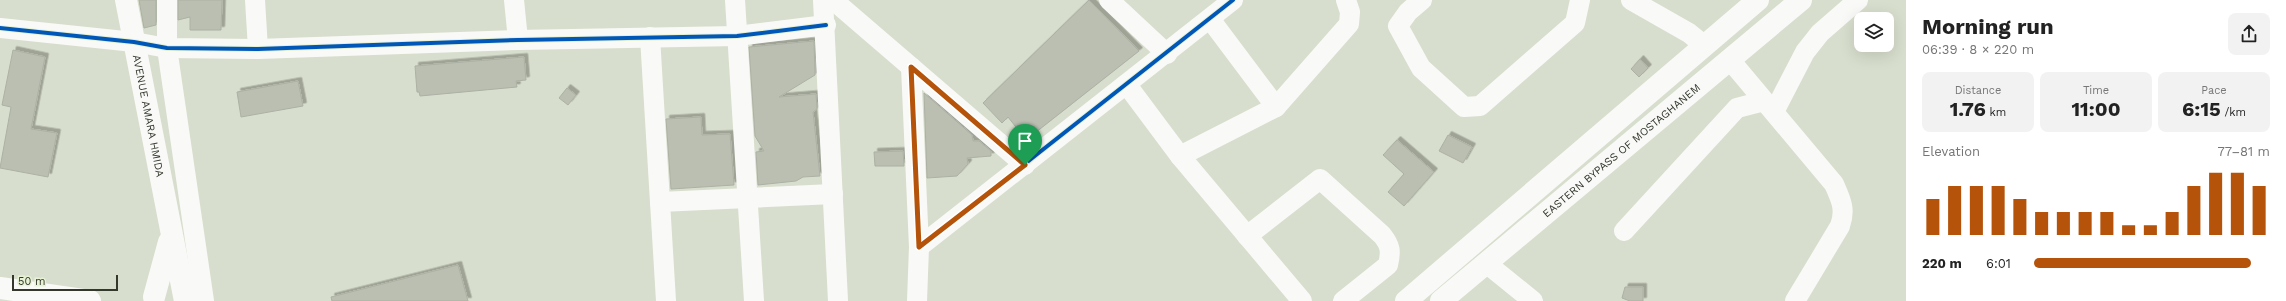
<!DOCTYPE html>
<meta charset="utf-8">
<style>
:root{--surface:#fff;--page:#f2f2f2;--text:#222;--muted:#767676;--accent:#b45309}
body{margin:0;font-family:"Work Sans",sans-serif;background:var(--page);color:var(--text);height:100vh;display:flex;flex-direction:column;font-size:15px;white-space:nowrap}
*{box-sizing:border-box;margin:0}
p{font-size:13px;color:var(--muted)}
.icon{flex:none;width:22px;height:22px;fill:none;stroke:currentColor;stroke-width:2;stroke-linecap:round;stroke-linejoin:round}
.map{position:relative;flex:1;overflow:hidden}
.details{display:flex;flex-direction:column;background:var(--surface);width:380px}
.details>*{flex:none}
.controls{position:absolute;left:1854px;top:12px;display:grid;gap:8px}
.controls a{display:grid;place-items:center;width:40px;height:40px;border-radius:8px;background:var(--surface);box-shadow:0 4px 16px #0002;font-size:20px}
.scale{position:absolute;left:12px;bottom:10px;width:106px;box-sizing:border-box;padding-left:4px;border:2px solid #33372c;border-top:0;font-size:11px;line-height:14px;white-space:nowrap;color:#33372c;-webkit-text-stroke:3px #e7f2d4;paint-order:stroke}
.pin{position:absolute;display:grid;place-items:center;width:34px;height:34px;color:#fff;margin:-41px -17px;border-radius:50% 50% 50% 0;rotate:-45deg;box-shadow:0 0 4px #0007}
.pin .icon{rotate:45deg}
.round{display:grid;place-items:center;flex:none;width:42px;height:42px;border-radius:8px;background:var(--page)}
.summary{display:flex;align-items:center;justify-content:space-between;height:68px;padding:0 16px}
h1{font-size:22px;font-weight:700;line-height:30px}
.figures{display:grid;grid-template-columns:repeat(3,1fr);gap:6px;height:68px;padding:4px 16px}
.figures div{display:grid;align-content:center;border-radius:8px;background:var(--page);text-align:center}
.figures b{font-size:20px;font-weight:700}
.figures small{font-size:11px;font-weight:400}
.figures p{font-size:11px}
.chart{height:112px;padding:8px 16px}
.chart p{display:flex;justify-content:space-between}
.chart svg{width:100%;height:72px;margin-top:4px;stroke:var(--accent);stroke-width:6}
ul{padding:0 16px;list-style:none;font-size:13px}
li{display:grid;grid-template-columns:64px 48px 1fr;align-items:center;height:30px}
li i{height:10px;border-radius:5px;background:var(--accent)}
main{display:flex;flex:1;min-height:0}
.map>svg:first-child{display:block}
.building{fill:#babfb2;stroke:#acb1a4;filter:url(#shadow)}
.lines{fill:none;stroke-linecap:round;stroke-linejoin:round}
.minor{stroke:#f9faf8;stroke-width:20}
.major{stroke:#f9faf8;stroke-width:22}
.highway{stroke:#f9faf8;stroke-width:22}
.cycleway-casing{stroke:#e7f2d4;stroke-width:6}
.cycleway{stroke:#0057b8;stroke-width:4}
.route-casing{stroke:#fff;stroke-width:8}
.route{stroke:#b45309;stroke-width:5}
.labels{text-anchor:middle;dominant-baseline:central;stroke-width:3.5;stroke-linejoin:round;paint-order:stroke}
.street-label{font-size:11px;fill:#33372c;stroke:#e7f2d4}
</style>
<main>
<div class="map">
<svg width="1906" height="301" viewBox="0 0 1906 301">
<defs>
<filter id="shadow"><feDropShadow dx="3.5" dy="-3.5" stdDeviation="0" flood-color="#0004"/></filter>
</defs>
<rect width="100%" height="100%" fill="#d8decd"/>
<!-- building -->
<g class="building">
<polygon points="139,0 156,0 156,25 144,28"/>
<polygon points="178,0 222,0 221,30 190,30 190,17 178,20"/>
<polygon points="1089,0 1139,51 1026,140 1008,117 1002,123 983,103"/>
<polygon points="814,41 815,75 779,97 816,94 817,109 813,112 820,176 803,177 796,181 758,185 756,152 764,151 755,136 749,47"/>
<polygon points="13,50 45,57 31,129 57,133 48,177 0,168 11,107 2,105"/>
<polygon points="524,57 526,80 516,81 517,87 420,96 419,92 417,92 415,66"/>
<polygon points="1640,59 1648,68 1639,77 1631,69"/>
<polygon points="298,81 303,106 241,117 237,92"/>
<polygon points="567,88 576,95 568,105 559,98"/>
<polygon points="924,93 972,135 973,141 979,141 991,151 991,156 967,158 968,164 957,176 927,178"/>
<polygon points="701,117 702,135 730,134 734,185 671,189 666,119"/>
<polygon points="1448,135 1472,147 1463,163 1439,151"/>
<polygon points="1397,140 1434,172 1404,206 1388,192 1404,174 1383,155"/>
<polygon points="903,151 904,166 875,166 874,152"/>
<polygon points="458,265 468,301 332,301 331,297"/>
<polygon points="1625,287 1643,287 1643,301 1630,301 1622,298"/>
</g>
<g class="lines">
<!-- minor -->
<g class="minor">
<polyline points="167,0 167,48 204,301"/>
<polyline points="255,0 258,49"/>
<polyline points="514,0 518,40"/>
<polyline points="735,0 754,301"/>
<polyline points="823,0 838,301"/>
<polyline points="833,0 1025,165"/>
<polyline points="1109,0 1167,54"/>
<polyline points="1422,0 1408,12 1398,26 1421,68 1464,107 1480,106 1575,23 1580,0"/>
<polyline points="1631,0 1689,33 1705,46"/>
<polyline points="1210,19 1276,107"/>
<polyline points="0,28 134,42 167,48 258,49 518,40 737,36 826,25"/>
<polyline points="650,37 666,301"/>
<path d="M 1730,60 L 1834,184 C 1841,200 1846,209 1840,226 L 1795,301"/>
<polyline points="911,67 919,247 917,301"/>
<polyline points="1127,85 1180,156 1276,107 1349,24 1350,12 1346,0"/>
<polyline points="1774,112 1805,52 1820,33 1858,0"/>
<polyline points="1180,156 1302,301"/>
<polyline points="660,202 833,194"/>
<polyline points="1624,231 1737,108 1764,101"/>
<path d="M 1247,236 L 1320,179 L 1382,235 C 1391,246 1391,252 1388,265 L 1343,301"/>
<polyline points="919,247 1233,0"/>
<polyline points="1486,263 1533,301"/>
</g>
<!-- major -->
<g class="major">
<path id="s1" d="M 126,0 L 185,301"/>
<polyline points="0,288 90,301"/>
<polyline points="154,297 169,242"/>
</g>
<!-- highway -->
<g class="highway">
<polyline points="1406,301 1758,0"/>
<path id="s2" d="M 1441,301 L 1801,0"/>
</g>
<defs>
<g id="cycleway">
<polyline points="0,28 134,42 167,48 258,49 518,40 737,36 826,25"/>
<polyline points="919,247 1233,0"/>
</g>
</defs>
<!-- cycleway casing -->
<use href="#cycleway" class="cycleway-casing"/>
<!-- cycleway -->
<use href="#cycleway" class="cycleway"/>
</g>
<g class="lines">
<defs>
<polygon id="route" points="911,67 1025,165 919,247"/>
</defs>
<!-- route casing -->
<use href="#route" class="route-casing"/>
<!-- route -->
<use href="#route" class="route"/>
</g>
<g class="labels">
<!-- street labels -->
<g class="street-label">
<text stroke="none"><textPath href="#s1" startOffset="118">AVENUE AMARA HMIDA</textPath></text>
<text stroke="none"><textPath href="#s2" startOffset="235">EASTERN BYPASS OF MOSTAGHANEM</textPath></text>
</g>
</g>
</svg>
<div class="controls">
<a><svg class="icon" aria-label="layers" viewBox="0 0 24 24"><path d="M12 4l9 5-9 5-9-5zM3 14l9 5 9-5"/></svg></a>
</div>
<div class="scale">50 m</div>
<div class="pin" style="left:1025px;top:165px;background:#1e9e55"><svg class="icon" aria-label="arrive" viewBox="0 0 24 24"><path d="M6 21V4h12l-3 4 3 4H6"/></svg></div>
</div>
<section class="details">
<div class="summary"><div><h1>Morning run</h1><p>06:39 · 8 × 220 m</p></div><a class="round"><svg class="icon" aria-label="share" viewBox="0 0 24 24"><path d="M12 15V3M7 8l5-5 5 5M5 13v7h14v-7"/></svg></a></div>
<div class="figures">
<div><p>Distance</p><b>1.76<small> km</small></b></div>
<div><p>Time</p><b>11:00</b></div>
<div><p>Pace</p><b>6:15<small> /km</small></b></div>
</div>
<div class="chart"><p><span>Elevation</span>77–81 m</p>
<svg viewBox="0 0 160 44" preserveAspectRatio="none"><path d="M5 44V22M15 44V14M25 44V14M35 44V14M45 44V22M55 44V30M65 44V30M75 44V30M85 44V30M95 44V38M105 44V38M115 44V30M125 44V14M135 44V6M145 44V6M155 44V14"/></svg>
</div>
<ul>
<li><b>220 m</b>6:01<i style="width:92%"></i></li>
</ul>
</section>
</main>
